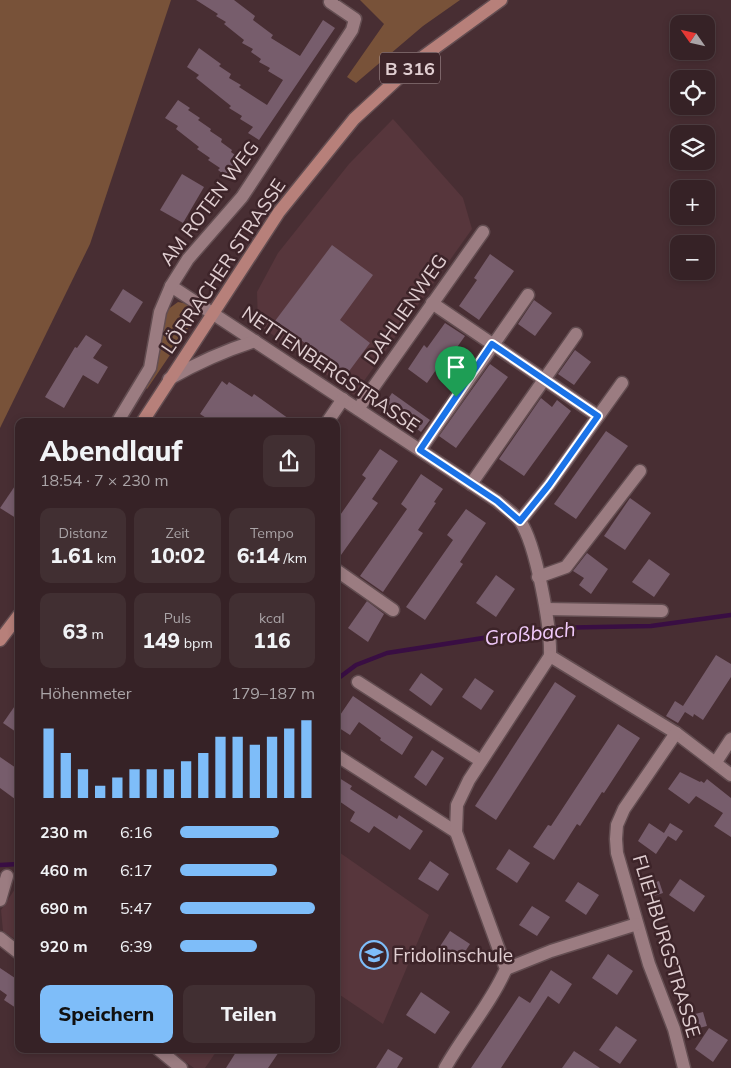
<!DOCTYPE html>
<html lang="de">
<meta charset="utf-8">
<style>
:root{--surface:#362226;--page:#412f32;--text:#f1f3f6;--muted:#aaa4a7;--line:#503f43;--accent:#7ebdf9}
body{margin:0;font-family:Mulish,sans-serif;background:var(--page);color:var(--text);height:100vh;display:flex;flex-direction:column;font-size:19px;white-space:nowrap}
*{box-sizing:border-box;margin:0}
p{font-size:16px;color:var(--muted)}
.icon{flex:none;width:28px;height:28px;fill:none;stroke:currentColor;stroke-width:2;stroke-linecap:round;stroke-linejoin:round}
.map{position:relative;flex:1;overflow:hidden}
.side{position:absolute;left:15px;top:418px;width:325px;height:635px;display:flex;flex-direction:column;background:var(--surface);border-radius:10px;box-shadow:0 2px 8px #0003,0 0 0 1px var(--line)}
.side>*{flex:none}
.needle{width:32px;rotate:304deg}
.tools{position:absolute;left:670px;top:15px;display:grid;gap:10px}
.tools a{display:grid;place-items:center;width:45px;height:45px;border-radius:10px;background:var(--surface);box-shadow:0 2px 8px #0003,0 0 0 1px var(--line);font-size:25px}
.pin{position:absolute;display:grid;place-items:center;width:42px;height:42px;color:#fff;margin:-51px -21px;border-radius:50% 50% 50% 0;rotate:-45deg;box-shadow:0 0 5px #0007}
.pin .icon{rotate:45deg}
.round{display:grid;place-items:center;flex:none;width:52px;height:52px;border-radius:10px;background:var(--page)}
.summary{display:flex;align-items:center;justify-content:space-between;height:85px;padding:0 25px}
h1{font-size:28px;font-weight:800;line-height:38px}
.stats{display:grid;grid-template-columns:repeat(3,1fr);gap:8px;height:85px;padding:5px 25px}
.stats div{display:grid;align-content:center;border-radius:10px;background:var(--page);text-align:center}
.stats b{font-size:21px;font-weight:800}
.stats small{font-size:14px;font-weight:400}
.stats p{font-size:14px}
.chart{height:140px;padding:10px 25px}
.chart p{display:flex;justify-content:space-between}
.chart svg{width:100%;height:90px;margin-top:5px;stroke:var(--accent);stroke-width:6}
.primary-button{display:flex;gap:10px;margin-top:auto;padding:10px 25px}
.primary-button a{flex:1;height:58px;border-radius:10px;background:var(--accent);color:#111;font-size:20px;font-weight:800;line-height:58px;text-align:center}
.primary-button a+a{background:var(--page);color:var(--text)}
ul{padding:0 25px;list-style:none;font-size:16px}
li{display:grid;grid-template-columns:80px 60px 1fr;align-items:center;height:38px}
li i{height:12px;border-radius:6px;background:var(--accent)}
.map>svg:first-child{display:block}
.built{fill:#57363c}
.green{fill:#785239}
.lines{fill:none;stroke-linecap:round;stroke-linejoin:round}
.stream{stroke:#390e43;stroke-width:4.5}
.building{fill:#775d6c}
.minor-casing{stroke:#634d51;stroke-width:15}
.major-casing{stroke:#634d51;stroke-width:15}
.minor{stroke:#9b7c81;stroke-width:12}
.major{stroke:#b7807a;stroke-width:12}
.route-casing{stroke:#fff;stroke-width:10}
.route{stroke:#1a73e8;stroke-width:6}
.labels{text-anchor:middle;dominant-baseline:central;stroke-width:5;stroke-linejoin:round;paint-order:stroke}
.shield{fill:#3d2429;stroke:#b09c9f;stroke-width:1}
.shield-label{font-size:18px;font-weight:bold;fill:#e1cfd2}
.street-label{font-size:19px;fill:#e1cfd2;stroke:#3d2429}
.poi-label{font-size:19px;fill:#e1cfd2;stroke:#3d2429;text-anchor:start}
.water-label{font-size:20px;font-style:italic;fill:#f1cafb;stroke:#3d2429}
</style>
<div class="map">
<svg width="731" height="1068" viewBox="0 0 731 1068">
<rect width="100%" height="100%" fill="#482e33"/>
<!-- built -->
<g class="built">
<polygon points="393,119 463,198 472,229 354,395 258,324 257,292 278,253 349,164"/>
<polygon points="336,850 429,915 383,1024 340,995 336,1000"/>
<polygon points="19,883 19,942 3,931 1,910"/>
<polygon points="167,1049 218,1049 205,1068 194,1068"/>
</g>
<!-- green -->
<g class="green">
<polygon points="0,0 171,0 90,244 0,428"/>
<polygon points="360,0 460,0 423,26 356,83 347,77 384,24"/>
<polygon points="178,302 188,304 193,311 193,321 147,389 145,387 156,368 167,310"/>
</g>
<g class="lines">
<!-- stream -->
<g class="stream">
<polyline points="336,680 356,665 387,653 548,628 651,626 731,615"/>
<polyline points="0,865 19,864"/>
</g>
</g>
<!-- building -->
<g class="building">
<polygon points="196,0 234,0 255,16 253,20 273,35 271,38 300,56 323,20 335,28 259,140 248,133 253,127 240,119 242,116 229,108 231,106 196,78 199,75 187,67 199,48 221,64 219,66 231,74 229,78 241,85 239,87 267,105 283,80 268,71 270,68 259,62 261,59 251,52 253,49 242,43 244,40 224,24 226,22 216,16 218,14"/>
<polygon points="178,100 190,108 188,110 200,118 198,120 211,129 210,131 222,139 221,142 232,150 231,152 242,160 230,179 218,170 220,168 208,160 210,158 197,149 199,147 176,129 178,126 165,118"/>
<polygon points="182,174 204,187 183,223 160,210"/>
<polygon points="332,245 373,275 340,320 370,343 347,374 275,321"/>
<polygon points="490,254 514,271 479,320 459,306 477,280 474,278"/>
<polygon points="123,289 143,302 130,323 110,310"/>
<polygon points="534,300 552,313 535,336 518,324"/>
<polygon points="445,323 465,336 448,360 444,358 427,383 408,369 424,345 427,348"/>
<polygon points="86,335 102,345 93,358 108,367 98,384 83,375 64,408 45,397 75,347 77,348"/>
<polygon points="575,350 591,362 574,385 558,374"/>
<polygon points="490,364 508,377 456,448 439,436"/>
<polygon points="222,381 227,385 229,382 252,397 254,394 292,421 211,421 200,414"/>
<polygon points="392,393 430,420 421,432 384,405"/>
<polygon points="541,398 552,407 557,400 571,411 524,476 499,459"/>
<polygon points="606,431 628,446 576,519 554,504"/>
<polygon points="380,449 398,461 372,499 378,503 336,562 336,521 366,478 362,475"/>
<polygon points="421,474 443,489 434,502 436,503 418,530 423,533 383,592 360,576 407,509 401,504"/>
<polygon points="19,480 19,520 0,508"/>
<polygon points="630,498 651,513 625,550 604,536"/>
<polygon points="466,509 486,523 460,562 463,564 425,620 406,607 453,540 447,535"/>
<polygon points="587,553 608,569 591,594 579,585 584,578 573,571"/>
<polygon points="649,559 670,574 654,597 632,582"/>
<polygon points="496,575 515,589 496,617 476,603"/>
<polygon points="367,601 384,614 368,642 348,628"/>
<polygon points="716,655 731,664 731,677 703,720 694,714 693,717 685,712 678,723 666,716 675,701 683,706"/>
<polygon points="421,673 443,689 431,706 409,690"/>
<polygon points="475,678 494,691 481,710 462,697"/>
<polygon points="555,682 576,696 496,820 475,806"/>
<polygon points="353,696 413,737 402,755 380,740 381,738 359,722 350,735 336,726 336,721"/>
<polygon points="19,700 19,734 3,723"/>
<polygon points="618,724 640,738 604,793 602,792 580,826 577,824 554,860 533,847 548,825 551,826"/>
<polygon points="432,750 444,758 426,786 414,777"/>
<polygon points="0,757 19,770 19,802 0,788"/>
<polygon points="680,772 700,782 701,781 704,783 707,779 731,798 731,837 714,826 723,813 696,796 689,804 668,789"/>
<polygon points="336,776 352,786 350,789 397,819 399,815 423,831 410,850 374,826 369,833 350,821 355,812 336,799"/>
<polygon points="649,823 664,833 670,823 683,831 676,841 668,836 656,854 638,841"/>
<polygon points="509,849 530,863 517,883 496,869"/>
<polygon points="430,861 449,874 438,891 418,879"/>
<polygon points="680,879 705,896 694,912 669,895"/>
<polygon points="659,881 663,893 651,897 647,885"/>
<polygon points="578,882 599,895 586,915 565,901"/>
<polygon points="532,906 550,917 537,936 519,925"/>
<polygon points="450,931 470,944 457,964 437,951"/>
<polygon points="608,954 633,971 617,995 592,978"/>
<polygon points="0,968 18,980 19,978 19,1010 4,1000 7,995 0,990"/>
<polygon points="551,970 572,984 559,1004 548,996 501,1068 471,1068 519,996 530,1003"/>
<polygon points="421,992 450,1012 435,1034 406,1015"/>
<polygon points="703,1012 707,1026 691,1030 687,1016"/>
<polygon points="616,1026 637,1040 620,1064 599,1050"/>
<polygon points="709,1028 728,1040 713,1062 695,1049"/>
<polygon points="238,1049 281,1049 268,1068 226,1068"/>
<polygon points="388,1049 403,1058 397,1068 376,1068"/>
<polygon points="574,1051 600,1068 562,1068"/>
</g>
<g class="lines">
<defs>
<g id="minor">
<path d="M 171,286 L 497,501 C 504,507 514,514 520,521 C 536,544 551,627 550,656"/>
<polyline points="432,303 598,416"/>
<path d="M 169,379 C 197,363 224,351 255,341"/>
<polyline points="358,409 483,232"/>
<polyline points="118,421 150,368 160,312 171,286 188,259 242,197 352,30 355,19 330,2 332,0"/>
<polyline points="328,421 343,399"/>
<polyline points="420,450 528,295"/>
<polyline points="471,484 576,334"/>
<polyline points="520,521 549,485 622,383"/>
<polyline points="336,570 393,610"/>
<polyline points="538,577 566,567 640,471"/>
<polyline points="546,609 662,611"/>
<polyline points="550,656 676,733 731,775"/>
<polyline points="358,682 481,761"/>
<polyline points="676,733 624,809 617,825 616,839 617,853 649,964 674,1029 684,1068"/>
<polyline points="336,755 456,832"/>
<polyline points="716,762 731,739"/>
<polyline points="0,900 7,876"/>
<polyline points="0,938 19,953"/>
<polyline points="506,969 551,951 637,924"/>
<polyline points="158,1049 181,1068"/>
<path d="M 445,1068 C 464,1034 490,1005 506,969 L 456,832 L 457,805 L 469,780 L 550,656"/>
</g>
<g id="major">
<polyline points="143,421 279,212 354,119 417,61 501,0"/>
<polyline points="0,640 19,615"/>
</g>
</defs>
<!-- minor casing -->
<use href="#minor" class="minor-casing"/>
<!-- major casing -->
<use href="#major" class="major-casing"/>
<!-- minor -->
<use href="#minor" class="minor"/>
<!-- major -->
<use href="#major" class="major"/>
</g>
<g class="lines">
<defs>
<polygon id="route" points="492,344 598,416 549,485 520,521 497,501 420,450"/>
</defs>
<!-- route casing -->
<use href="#route" class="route-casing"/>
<!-- route -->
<use href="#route" class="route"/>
</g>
<!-- icons -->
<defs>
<symbol id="school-ring" viewBox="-11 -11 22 22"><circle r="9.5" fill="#3d2429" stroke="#7ebdf9" stroke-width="1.5"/><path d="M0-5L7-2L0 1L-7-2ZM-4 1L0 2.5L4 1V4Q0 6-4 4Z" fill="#7ebdf9"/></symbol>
</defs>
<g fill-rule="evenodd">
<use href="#school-ring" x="358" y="939" width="32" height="32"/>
</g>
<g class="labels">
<!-- shield labels -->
<rect class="shield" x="380" y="52.5" width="60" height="31" rx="4"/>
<g class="shield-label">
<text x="410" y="68">B 316</text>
</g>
<!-- street labels -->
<g class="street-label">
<text transform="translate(209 203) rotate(-53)">AM ROTEN WEG</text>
<text transform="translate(223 266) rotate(-56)">LÖRRACHER STRASSE</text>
<text transform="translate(405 309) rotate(-55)">DAHLIENWEG</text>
<text transform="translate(331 369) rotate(34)">NETTENBERGSTRASSE</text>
<text transform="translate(667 946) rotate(73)">FLIEHBURGSTRASSE</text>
</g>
<!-- poi labels -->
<g class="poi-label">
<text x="393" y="955">Fridolinschule</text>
</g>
<!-- water labels -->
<g class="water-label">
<text transform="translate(530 633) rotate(-6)">Großbach</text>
</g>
</g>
</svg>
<div class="tools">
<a><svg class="needle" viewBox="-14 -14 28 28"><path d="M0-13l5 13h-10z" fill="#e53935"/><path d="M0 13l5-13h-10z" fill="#aaa4a7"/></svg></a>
<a><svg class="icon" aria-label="locate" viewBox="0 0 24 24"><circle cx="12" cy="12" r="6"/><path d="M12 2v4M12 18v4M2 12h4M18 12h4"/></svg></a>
<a><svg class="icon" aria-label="layers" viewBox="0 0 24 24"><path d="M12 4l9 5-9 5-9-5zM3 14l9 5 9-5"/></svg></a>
<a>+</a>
<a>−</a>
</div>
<div class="pin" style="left:456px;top:397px;background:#1e9e55"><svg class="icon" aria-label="arrive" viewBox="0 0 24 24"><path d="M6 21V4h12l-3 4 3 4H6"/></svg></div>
<section class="side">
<div class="summary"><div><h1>Abendlauf</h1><p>18:54 · 7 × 230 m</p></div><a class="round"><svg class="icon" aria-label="share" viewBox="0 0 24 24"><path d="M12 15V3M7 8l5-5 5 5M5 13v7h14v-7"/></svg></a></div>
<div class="stats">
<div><p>Distanz</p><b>1.61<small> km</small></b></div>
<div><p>Zeit</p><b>10:02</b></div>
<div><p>Tempo</p><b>6:14<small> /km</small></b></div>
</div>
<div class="stats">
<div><b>63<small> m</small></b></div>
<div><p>Puls</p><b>149<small> bpm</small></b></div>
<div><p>kcal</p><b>116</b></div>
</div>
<div class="chart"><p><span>Höhenmeter</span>179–187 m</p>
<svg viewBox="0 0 160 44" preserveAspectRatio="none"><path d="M5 44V10M15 44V22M25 44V30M35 44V38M45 44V34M55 44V30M65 44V30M75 44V30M85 44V26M95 44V22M105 44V14M115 44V14M125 44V18M135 44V14M145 44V10M155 44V6"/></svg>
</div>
<ul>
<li><b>230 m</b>6:16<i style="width:73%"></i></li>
<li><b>460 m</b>6:17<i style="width:72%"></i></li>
<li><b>690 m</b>5:47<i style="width:100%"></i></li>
<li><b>920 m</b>6:39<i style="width:57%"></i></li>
</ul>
<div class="primary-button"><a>Speichern</a><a>Teilen</a></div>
</section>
</div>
